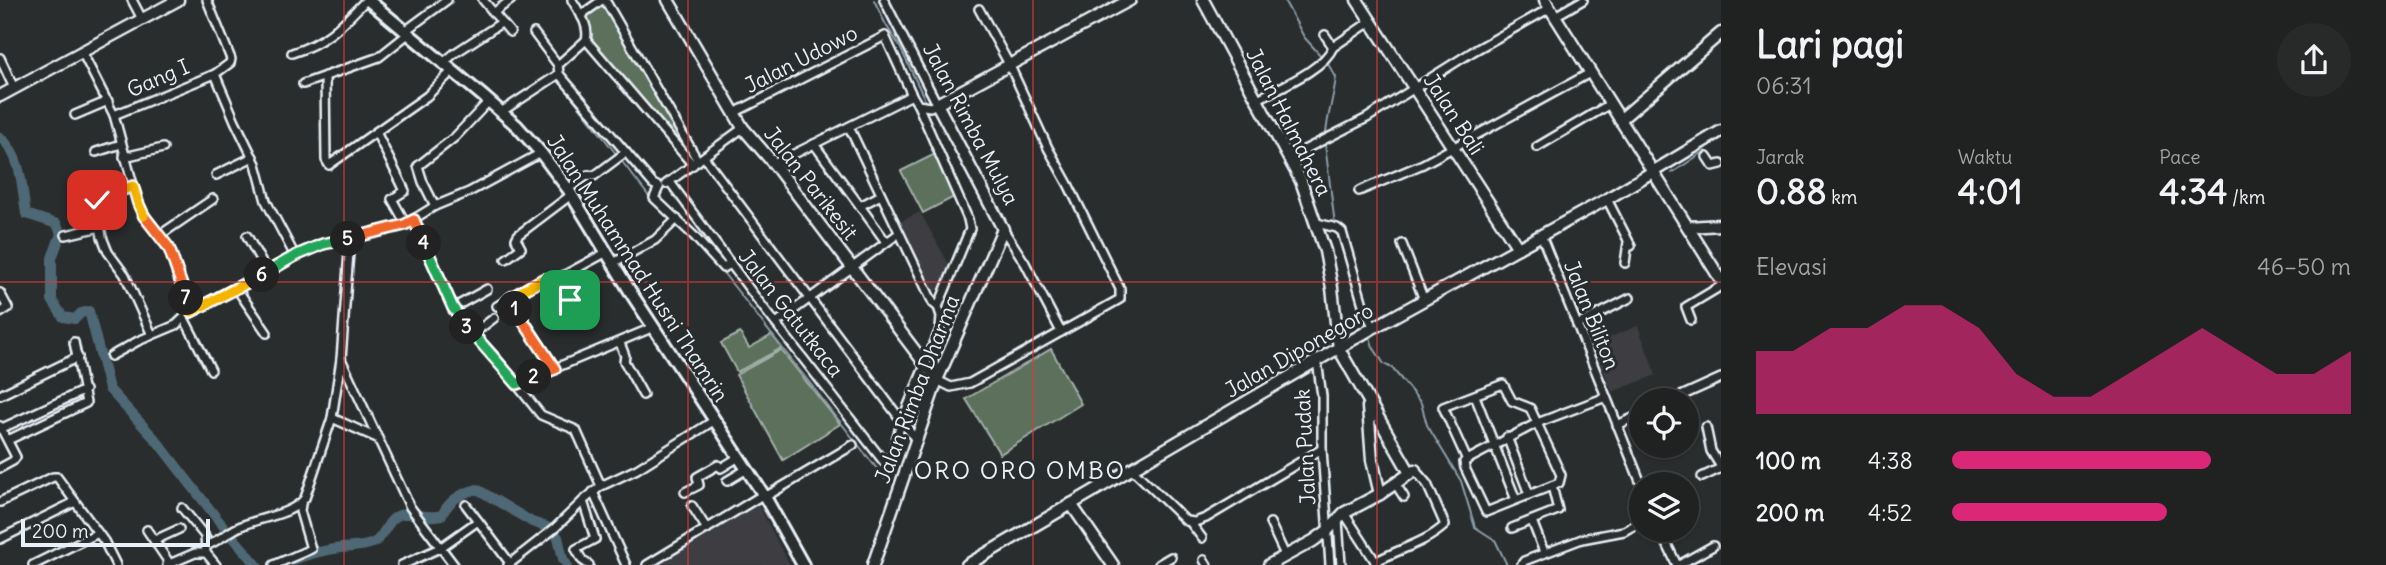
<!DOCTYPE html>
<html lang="id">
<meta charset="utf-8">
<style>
:root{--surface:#202222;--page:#282a2a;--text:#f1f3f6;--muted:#a2a4a5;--line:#3d3f40;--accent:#db2777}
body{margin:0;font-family:Delius,sans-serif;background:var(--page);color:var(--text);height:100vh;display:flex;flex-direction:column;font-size:26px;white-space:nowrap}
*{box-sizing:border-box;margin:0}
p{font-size:23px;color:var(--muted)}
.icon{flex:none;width:38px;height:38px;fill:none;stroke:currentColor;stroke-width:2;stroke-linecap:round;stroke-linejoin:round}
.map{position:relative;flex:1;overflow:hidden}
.panel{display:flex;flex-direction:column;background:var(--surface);width:665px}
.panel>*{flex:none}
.buttons{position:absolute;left:1629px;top:388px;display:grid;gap:14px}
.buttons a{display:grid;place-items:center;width:70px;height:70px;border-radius:50%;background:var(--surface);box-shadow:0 2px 5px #0004,0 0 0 2px var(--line);font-size:35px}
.scale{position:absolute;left:21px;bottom:18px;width:189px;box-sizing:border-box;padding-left:7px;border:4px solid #e8f1f8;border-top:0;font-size:19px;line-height:24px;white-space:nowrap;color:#e8f1f8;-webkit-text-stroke:5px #2a2d2e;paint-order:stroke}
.pin{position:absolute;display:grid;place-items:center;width:60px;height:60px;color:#fff;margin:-30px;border-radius:14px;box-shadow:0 4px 10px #0006}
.km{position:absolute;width:35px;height:35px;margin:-18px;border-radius:50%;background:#222;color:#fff;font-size:19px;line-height:35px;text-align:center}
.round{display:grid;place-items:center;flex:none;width:74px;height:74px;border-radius:37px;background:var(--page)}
.overview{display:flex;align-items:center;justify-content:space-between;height:119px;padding:0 35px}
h1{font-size:38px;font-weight:700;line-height:52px}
.metrics{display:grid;grid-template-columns:repeat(3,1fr);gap:10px;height:119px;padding:7px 35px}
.metrics div{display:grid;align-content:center}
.metrics b{font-size:35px;font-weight:700}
.metrics small{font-size:19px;font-weight:400}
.metrics p{font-size:19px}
.chart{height:196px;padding:14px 35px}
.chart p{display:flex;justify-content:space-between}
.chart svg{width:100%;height:126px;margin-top:7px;fill:var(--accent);opacity:.7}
ul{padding:0 35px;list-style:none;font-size:23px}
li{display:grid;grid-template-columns:112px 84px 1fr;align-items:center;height:52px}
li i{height:18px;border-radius:9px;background:var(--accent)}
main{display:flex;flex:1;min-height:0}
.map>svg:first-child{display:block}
.built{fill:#3d3d43}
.green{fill:#5c705b;stroke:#a2b0aa;stroke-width:2}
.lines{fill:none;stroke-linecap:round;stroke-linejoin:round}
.stream{stroke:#8c9ea9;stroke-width:2}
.river{stroke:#4f6774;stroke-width:10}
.minor-casing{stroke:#e8f1f8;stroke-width:12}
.major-casing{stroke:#e8f1f8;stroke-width:15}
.highway-casing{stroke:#e8f1f8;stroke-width:16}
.minor{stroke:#2a2d2e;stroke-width:7}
.major{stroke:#2a2d2e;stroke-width:10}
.highway{stroke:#2a2d2e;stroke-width:10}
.split-1-casing{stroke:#fff;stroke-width:14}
.split-2-casing{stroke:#fff;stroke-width:14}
.split-3-casing{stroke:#fff;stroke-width:14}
.split-4-casing{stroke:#fff;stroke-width:14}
.split-5-casing{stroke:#fff;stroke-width:14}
.split-6-casing{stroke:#fff;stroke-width:14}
.split-7-casing{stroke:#fff;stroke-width:14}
.split-8-casing{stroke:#fff;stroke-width:14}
.split-9-casing{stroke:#fff;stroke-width:14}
.split-1{stroke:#f5b400;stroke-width:9}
.split-2{stroke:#f0652b;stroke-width:9}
.split-3{stroke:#22a559;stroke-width:9}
.split-4{stroke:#22a559;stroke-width:9}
.split-5{stroke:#f0652b;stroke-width:9}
.split-6{stroke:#22a559;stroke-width:9}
.split-7{stroke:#f5b400;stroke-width:9}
.split-8{stroke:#f0652b;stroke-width:9}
.split-9{stroke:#f5b400;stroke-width:9}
.grid{fill:none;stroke:#d83c3d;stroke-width:2;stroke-opacity:0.55}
.labels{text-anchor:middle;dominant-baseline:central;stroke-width:6;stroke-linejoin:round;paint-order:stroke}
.street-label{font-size:21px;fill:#e8f1f8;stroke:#2a2d2e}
.quarter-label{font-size:24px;letter-spacing:2px;fill:#e8f1f8;stroke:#2a2d2e}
</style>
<main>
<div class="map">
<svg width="1721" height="565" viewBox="0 0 1721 565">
<rect width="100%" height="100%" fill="#2a2d2e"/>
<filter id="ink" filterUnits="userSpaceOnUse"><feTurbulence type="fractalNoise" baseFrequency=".0143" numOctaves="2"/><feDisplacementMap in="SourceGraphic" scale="14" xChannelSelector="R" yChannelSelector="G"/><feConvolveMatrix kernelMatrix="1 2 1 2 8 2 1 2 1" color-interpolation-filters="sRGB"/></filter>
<g filter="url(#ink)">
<!-- built -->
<g class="built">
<polygon points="920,212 952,270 945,286 931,293 897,223"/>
<polygon points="1638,326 1656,375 1612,392 1593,344"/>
<polygon points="756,501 790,565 650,565"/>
</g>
<!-- green -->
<g class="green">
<polygon points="604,2 690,151 686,154 591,40 591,31 586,16"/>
<polygon points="937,153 956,196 923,213 901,171"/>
<polygon points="740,333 749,348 772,335 782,348 737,372 721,343"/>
<polygon points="1051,349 1081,404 1000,454 966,399"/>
<polygon points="781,350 840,424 783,460 736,375"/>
</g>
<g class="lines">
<!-- stream -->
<g class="stream">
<polyline points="874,0 886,25 899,45 926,102"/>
<polyline points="1284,0 1304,37 1322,57"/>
<polyline points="558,79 617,155"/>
<path d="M 1326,135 C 1327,115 1334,97 1336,77 L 1326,61"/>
<polyline points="1325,144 1335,225"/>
<polyline points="620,159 651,199"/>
<polyline points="1713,162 1721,160"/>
<polyline points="1672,173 1705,151 1708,155"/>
<polyline points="1336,230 1366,325"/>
<polyline points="721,270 885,479"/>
<polyline points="1369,334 1373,347 1384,364 1392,368 1421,403 1427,425 1461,481 1475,527 1495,540 1507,565"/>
</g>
<!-- river -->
<g class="river">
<path d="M 0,137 C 22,155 22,189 26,214 L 57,224 L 61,234 L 52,258 L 52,300 L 63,317 L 75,319 L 81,313 L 89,311 L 109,389 L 157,441 L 219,521 L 257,565"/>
<path d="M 293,560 C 309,554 324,550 341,548 C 351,547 364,547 373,543 C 386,537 386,516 404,514 C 417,513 428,519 442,515 C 449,500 461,493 477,489 L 532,522 L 547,527 L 558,537 L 563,559 L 567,565"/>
</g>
<defs>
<g id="minor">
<polyline points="132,0 142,19"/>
<polyline points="483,0 510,32"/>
<path d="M 572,0 C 579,12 590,26 586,40 L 558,65 L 559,74 L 653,184 L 659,187"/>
<polyline points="605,0 698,161"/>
<polyline points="979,9 1010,66 1048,148 1068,184 1120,289 1120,299 1061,332 1025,263 1003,229"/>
<polyline points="493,13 511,0"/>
<polyline points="1555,16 1583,0"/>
<polyline points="582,17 585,12 602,0"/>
<polyline points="405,31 447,0"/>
<polyline points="534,33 558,65"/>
<polyline points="1325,35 1333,47 1371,21"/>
<polyline points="586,40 693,165"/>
<polyline points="82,52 114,115 138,203 142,212 169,248 191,311"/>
<path d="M 292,53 C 327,42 341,26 366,0"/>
<polyline points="0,58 14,88"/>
<polyline points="443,63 455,53 501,23"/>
<polyline points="215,74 235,121 256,164 266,201 295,256"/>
<polyline points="325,76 326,160 329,165 427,96 452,71"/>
<polyline points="303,84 379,57 408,34"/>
<path d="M 1258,99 C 1280,87 1323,70 1333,47"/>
<polyline points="501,112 559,74"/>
<polyline points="734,113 885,36 912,95"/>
<polyline points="75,115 108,101"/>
<polyline points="114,115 215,74 230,63 231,59 207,0"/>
<polyline points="849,127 933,303 938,307"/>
<polyline points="376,132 405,191 392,199 406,224"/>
<polyline points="814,144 860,206 881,195"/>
<polyline points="1537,147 1610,104"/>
<polyline points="96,152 121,144"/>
<polyline points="124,157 163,148"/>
<polyline points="704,157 916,440"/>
<polyline points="1290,157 1367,118 1472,52 1550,8"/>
<polyline points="1707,157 1713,166 1721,164"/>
<polyline points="774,164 912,95 918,105 930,107 937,104 884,0"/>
<polyline points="216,175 253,157"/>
<polyline points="670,182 759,302 884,462 889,464 902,420 940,329 941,316 938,307 970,229 968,219 918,105"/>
<polyline points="666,184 743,128"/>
<polyline points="133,186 101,197 96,204 102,237 108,252 125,275 152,335"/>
<polyline points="659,187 654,198 694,236 723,268 731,264"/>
<polyline points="568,189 588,175 594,176 626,152"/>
<polyline points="1359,191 1423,164 1590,73"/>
<polyline points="1607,199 1631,246"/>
<polyline points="435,206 423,182 418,166 455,137 489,101"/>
<polyline points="860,206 886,242"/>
<polyline points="414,220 448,297 461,320 494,356 541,415 576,430 601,486"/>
<polyline points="1317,223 1337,228 1342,232 1364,308 1374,328"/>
<polyline points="66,235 100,227"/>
<polyline points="160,235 213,199"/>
<polyline points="1541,235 1642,486"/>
<polyline points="247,236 267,272"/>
<polyline points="1402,244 1424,300"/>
<polyline points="506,259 521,248 516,239 518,235 571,195"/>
<polyline points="613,263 655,240 677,219"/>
<polyline points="1625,263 1628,242"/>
<polyline points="237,289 267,333"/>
<polyline points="0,293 8,308 0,313"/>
<polyline points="497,306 510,298"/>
<polyline points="453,308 487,289"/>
<polyline points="551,310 570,301 559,278 607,252"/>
<polyline points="184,318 211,370"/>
<polyline points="1691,320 1686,307 1721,286"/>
<polyline points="776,323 898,234"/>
<polyline points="1577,325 1630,298"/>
<polyline points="473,334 494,318"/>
<polyline points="620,343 625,356 624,361 643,395"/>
<polyline points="111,356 138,341 176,325 191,311 295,256 323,244 404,225 435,206 469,192 541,153"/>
<polyline points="341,359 410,507 454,565"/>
<polyline points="1317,361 1322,396 1322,449 1330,565"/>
<polyline points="555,369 510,298 541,280 550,282 559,278"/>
<polyline points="937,380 951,387 970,383 1061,332"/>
<polyline points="517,384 654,327"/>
<polyline points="0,395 78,357"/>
<polyline points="1475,396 1516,500 1559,483 1561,475 1530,408 1512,401 1503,384 1443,407 1467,460 1464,462 1465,468 1486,512 1516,500"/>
<polyline points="1670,401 1721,378"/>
<polyline points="332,418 377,438"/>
<polyline points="1617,425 1642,414"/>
<polyline points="1706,427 1711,451 1721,467"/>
<polyline points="0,429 85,390"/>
<polyline points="1507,437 1529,494"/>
<polyline points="8,440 86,403 74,342"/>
<polyline points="1467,460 1537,423 1606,397"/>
<polyline points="0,468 13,461 16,457 0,426"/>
<polyline points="1132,469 1186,521 1195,522 1206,518 1322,449"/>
<polyline points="1702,477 1721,468"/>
<polyline points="727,481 747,469"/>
<polyline points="1395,483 1404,497"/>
<polyline points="593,492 626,565"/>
<polyline points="685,492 699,485 697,477 718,465 721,468 739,457"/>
<polyline points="765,497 853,445"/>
<polyline points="583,501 595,539 576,549 582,560 589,565"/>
<polyline points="0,502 53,477 57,477 104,541 116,565"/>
<polyline points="466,505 510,563"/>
<polyline points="692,506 707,529"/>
<polyline points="182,508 205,536 206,553 216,565"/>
<polyline points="1344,513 1377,564"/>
<polyline points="1338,520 1341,565"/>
<polyline points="1532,521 1544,552"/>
<polyline points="1190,522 1202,538"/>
<polyline points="1270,523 1285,555"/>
<polyline points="1512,528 1558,510 1552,486"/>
<polyline points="147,530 170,564"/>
<polyline points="1660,530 1677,565"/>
<polyline points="0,539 75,502"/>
<polyline points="155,540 179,529"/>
<path d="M 206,546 C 217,541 225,535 235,529 C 253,518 292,516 305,498 L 332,418 L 341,359 L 350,239"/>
<polyline points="1204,560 1207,565"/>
<path d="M 1375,562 C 1398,549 1426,543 1445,525 L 1427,484 L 1415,470"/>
<polyline points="1159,564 1171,557"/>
<polyline points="33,565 98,533"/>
<polyline points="167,565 195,553 206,553"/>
<polyline points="274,565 311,549 300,511 301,504"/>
<polyline points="402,565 440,548 478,521"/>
<polyline points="508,565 555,528 583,501 601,486 637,469 715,420"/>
<polyline points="647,565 764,494"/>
<polyline points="1521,565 1524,561 1582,539 1624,531 1642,521"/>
<polyline points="1679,565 1713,546"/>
</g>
<g id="major">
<polyline points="668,0 743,128 774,164 937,380"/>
<polyline points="1203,0 1301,181 1325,251 1332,288 1339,349 1410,473"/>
<polyline points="1357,0 1518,248"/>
<polyline points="1545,0 1721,280"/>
<polyline points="0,96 178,0"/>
<polyline points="1620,120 1721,33"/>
<polyline points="1688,227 1721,225"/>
<polyline points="1368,407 1372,460 1380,494"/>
<polyline points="1071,504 1113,565"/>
<polyline points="873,565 937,380 1003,229 937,104 1130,0"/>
<polyline points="967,565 1371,329 1607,199 1721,131"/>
<polyline points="1269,565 1313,541 1327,531 1344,513 1380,494 1415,470"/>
</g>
<polyline id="highway" points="368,0 484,97 517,126 541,153 568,189 633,296 765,497 803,565"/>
</defs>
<!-- minor casing -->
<use href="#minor" class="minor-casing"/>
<!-- major casing -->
<use href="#major" class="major-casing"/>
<!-- highway casing -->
<use href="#highway" class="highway-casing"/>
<!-- minor -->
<use href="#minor" class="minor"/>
<!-- major -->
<use href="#major" class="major"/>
<!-- highway -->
<use href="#highway" class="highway"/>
</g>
</g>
<g class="lines" filter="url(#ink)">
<defs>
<polyline id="split-1" points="515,309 510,298 543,279 550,282 559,278 570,300"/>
<polyline id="split-2" points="515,309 555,369 534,377"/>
<polyline id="split-3" points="467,327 517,384 534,377"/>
<polyline id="split-4" points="424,243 453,308 467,327"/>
<polyline id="split-5" points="348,239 404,225 414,220 424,243"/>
<polyline id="split-6" points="262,275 295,256 323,244 348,239"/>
<polyline id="split-7" points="186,298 191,312 262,275"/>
<polyline id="split-8" points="144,216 169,248 186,298"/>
<polyline id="split-9" points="97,200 133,186 138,203 144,216"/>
</defs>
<!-- split-1 casing -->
<use href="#split-1" class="split-1-casing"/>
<!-- split-2 casing -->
<use href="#split-2" class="split-2-casing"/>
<!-- split-3 casing -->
<use href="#split-3" class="split-3-casing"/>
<!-- split-4 casing -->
<use href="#split-4" class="split-4-casing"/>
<!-- split-5 casing -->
<use href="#split-5" class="split-5-casing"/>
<!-- split-6 casing -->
<use href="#split-6" class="split-6-casing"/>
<!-- split-7 casing -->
<use href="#split-7" class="split-7-casing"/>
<!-- split-8 casing -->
<use href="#split-8" class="split-8-casing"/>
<!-- split-9 casing -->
<use href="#split-9" class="split-9-casing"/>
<!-- split-1 -->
<use href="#split-1" class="split-1"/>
<!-- split-2 -->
<use href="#split-2" class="split-2"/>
<!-- split-3 -->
<use href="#split-3" class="split-3"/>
<!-- split-4 -->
<use href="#split-4" class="split-4"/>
<!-- split-5 -->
<use href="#split-5" class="split-5"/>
<!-- split-6 -->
<use href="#split-6" class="split-6"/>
<!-- split-7 -->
<use href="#split-7" class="split-7"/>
<!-- split-8 -->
<use href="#split-8" class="split-8"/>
<!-- split-9 -->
<use href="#split-9" class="split-9"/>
</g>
<!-- grid -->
<path class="grid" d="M 344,0 L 344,565M 688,0 L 688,565M 1033,0 L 1033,565M 1377,0 L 1377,565M 0,282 L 1721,282"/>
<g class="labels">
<!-- street labels -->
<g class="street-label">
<text transform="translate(801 59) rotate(-27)">Jalan Udowo</text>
<text transform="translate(158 78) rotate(-23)">Gang I</text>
<text transform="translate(1454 114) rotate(57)">Jalan Bali</text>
<text transform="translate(1289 122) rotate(63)">Jalan Halmahera</text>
<text transform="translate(971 124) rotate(62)">Jalan Rimba Mulya</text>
<text transform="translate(811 183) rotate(52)">Jalan Parikesit</text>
<text transform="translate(638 268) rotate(57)">Jalan Muhammad Husni Thamrin</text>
<text transform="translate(791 313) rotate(52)">Jalan Gatutkaca</text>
<text transform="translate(1592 315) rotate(68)">Jalan Biliton</text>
<text transform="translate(1299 350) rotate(-30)">Jalan Diponegoro</text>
<text transform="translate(917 389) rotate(-69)">Jalan Rimba Dharma</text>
<text transform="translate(1305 447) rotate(-93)">Jalan Pudak</text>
</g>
<!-- quarter labels -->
<g class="quarter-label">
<text x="1020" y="470">ORO ORO OMBO</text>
</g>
</g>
</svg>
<div class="buttons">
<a><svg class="icon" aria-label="locate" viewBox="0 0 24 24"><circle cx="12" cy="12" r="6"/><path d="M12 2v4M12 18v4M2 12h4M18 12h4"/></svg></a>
<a><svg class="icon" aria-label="layers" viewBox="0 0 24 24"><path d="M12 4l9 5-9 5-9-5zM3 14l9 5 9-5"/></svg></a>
</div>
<div class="scale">200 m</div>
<div class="pin" style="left:570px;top:300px;background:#1e9e55"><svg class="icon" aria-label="arrive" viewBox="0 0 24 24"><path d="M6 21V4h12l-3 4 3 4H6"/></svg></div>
<div class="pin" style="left:97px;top:200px;background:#d93025"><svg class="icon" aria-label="check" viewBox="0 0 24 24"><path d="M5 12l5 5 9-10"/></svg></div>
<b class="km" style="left:515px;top:309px">1</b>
<b class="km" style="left:534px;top:377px">2</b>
<b class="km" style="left:467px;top:327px">3</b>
<b class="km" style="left:424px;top:243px">4</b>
<b class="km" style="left:348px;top:239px">5</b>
<b class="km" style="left:262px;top:275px">6</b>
<b class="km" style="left:186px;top:298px">7</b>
</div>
<section class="panel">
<div class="overview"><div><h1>Lari pagi</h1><p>06:31</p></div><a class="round"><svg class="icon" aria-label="share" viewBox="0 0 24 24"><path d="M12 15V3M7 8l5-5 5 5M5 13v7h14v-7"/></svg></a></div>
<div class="metrics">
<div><p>Jarak</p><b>0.88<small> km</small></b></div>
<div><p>Waktu</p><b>4:01</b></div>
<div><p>Pace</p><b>4:34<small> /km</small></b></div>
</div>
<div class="chart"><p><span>Elevasi</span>46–50 m</p>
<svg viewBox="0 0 160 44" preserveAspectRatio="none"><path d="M0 44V22L10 22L20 14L30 14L40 6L50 6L60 14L70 30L80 38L90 38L100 30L110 22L120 14L130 22L140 30L150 30L160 22V44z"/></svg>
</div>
<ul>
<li><b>100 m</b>4:38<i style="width:65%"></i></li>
<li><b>200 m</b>4:52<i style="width:54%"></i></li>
</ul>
</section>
</main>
